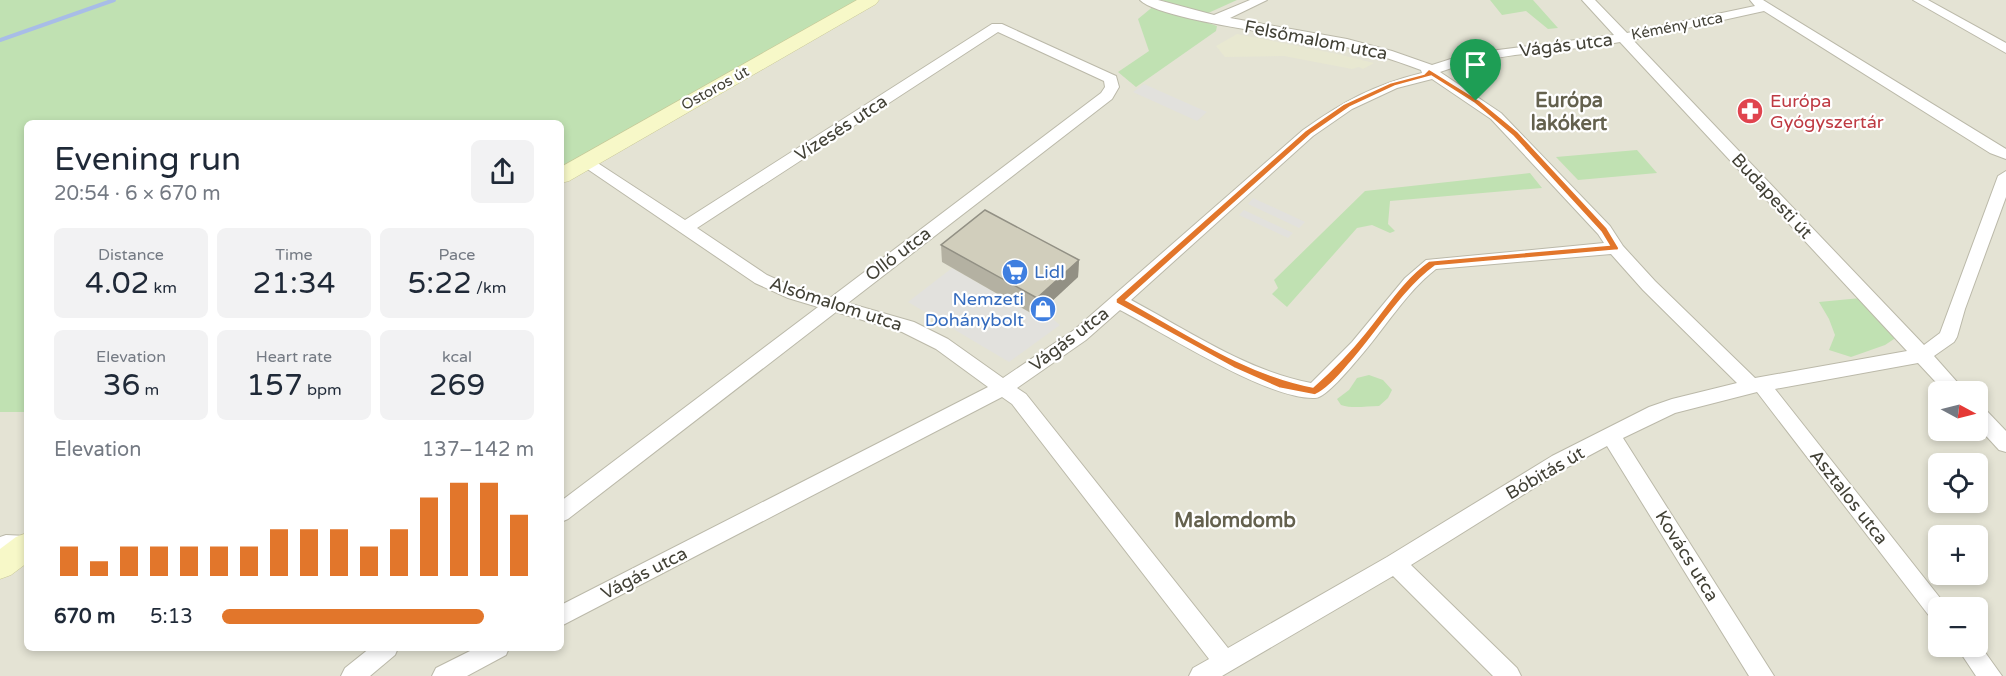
<!DOCTYPE html>
<meta charset="utf-8">
<style>
:root{--surface:#fff;--page:#f2f2f3;--text:#1f2937;--muted:#747a83;--accent:#e2762b}
body{margin:0;font-family:"Varela Round",sans-serif;background:var(--page);color:var(--text);height:100vh;display:flex;flex-direction:column;font-size:22px;white-space:nowrap}
*{box-sizing:border-box;margin:0}
p{font-size:20px;color:var(--muted)}
.icon{flex:none;width:33px;height:33px;fill:none;stroke:currentColor;stroke-width:2;stroke-linecap:round;stroke-linejoin:round}
.map{position:relative;flex:1;overflow:hidden}
.panel{position:absolute;left:24px;top:120px;width:540px;height:531px;display:flex;flex-direction:column;background:var(--surface);border-radius:9px;box-shadow:0 3px 9px #0003}
.panel>*{flex:none}
.needle{width:39px;rotate:97deg}
.buttons{position:absolute;left:1928px;top:381px;display:grid;gap:12px}
.buttons a{display:grid;place-items:center;width:60px;height:60px;border-radius:9px;background:var(--surface);box-shadow:0 3px 9px #0003;font-size:30px}
.pin{position:absolute;display:grid;place-items:center;width:51px;height:51px;color:#fff;margin:-62px -26px;border-radius:50% 50% 50% 0;rotate:-45deg;box-shadow:0 0 6px #0007}
.pin .icon{rotate:45deg}
.round{display:grid;place-items:center;flex:none;width:63px;height:63px;border-radius:9px;background:var(--page)}
.head{display:flex;align-items:center;justify-content:space-between;height:102px;padding:0 30px}
h1{font-size:33px;font-weight:600;line-height:45px}
.figures{display:grid;grid-template-columns:repeat(3,1fr);gap:9px;height:102px;padding:6px 30px}
.figures div{display:grid;align-content:center;border-radius:9px;background:var(--page);text-align:center}
.figures b{font-size:30px;font-weight:600}
.figures small{font-size:16px;font-weight:400}
.figures p{font-size:16px}
.chart{height:168px;padding:12px 30px}
.chart p{display:flex;justify-content:space-between}
.chart svg{width:100%;height:108px;margin-top:6px;stroke:var(--accent);stroke-width:6}
ul{padding:0 30px;list-style:none;font-size:20px}
li{display:grid;grid-template-columns:96px 72px 1fr;align-items:center;height:45px}
li i{height:15px;border-radius:8px;background:var(--accent)}
.map>svg:first-child{display:block}
.residential{fill:#e4e3d4;fill-rule:evenodd}
.education{fill:#e8e8d1}
.green{fill:#c0e1b2}
.parking{fill:#e2e1dd}
.lines{fill:none;stroke-linecap:round;stroke-linejoin:round}
.stream{stroke:#a8bde7;stroke-width:4}
.minor-casing{stroke:#bbb9a9;stroke-width:2}
.secondary-casing{stroke:#c9c897;stroke-width:1}
.minor{fill:#fff;fill-rule:evenodd}
.secondary{fill:#f7f8c8;fill-rule:evenodd}
.wall{fill:#b4b1a2}
.shaded-wall{fill:#929084}
.building{fill:#d1cebc;stroke:#929084;stroke-width:1.5}
.route{fill:#e2762b;stroke:#fff;stroke-width:1.5;fill-rule:evenodd}
.labels{text-anchor:middle;dominant-baseline:central;stroke-width:4.5;stroke-linejoin:round;paint-order:stroke}
.far-street-label{font-size:15px;fill:#424136;stroke:#fff}
.street-label{font-size:18px;fill:#424136;stroke:#fff}
.health-label{font-size:18px;fill:#be3a42;stroke:#fff;text-anchor:start}
.shop-label{font-size:18px;fill:#366cbe;stroke:#fff;text-anchor:start}
.neighbourhood-label{font-size:20px;font-weight:bold;fill:#64614e;stroke:#fff}
</style>
<div class="map">
<svg width="2006" height="676" viewBox="0 0 2006 676">
<rect width="100%" height="100%" fill="#f1f0e5"/>
<!-- residential -->
<path class="residential" d="M 863,0 L 2006,0 L 2006,676 L 0,676 L 0,412 L 2,411 L 27,412 L 27,648 L 561,648 L 561,172 ZM 1938,392 L 1977,392 L 1977,430 L 1938,430 ZM 1938,464 L 1977,464 L 1977,502 L 1938,502 ZM 1938,536 L 1977,536 L 1977,574 L 1938,574 ZM 1938,608 L 1977,608 L 1977,646 L 1938,646 Z"/>
<!-- education -->
<polygon class="education" points="1237,34 1337,54 1374,63 1363,69 1359,67 1352,69 1284,56 1225,57 1216,46"/>
<!-- green -->
<g class="green">
<polygon points="0,0 863,0 561,172 561,123 27,123 27,412 0,412"/>
<polygon points="1161,0 1237,0 1206,14"/>
<polygon points="1490,0 1533,0 1558,28 1548,29 1526,11 1502,15"/>
<polygon points="1155,5 1217,26 1216,31 1136,87 1118,72 1149,51 1138,19"/>
<polygon points="1637,150 1657,173 1578,180 1556,157"/>
<polygon points="1530,173 1542,188 1390,201 1388,224 1395,231 1390,233 1372,225 1357,228 1287,307 1272,294 1278,288 1274,280 1365,191"/>
<polygon points="1861,298 1897,337 1885,345 1851,357 1829,350 1835,335 1829,319 1819,302"/>
<path d="M 1369,375 L 1383,380 L 1392,390 L 1388,398 L 1379,406 C 1366,406 1353,409 1341,405 L 1337,399 L 1349,390 L 1357,378 Z"/>
</g>
<!-- parking -->
<g class="parking">
<polygon points="1144,84 1207,112 1197,121 1133,92"/>
<polygon points="1253,198 1305,222 1299,228 1248,204"/>
<polygon points="1244,210 1293,233 1288,238 1239,215"/>
<polygon points="952,268 1036,316 1042,310 1060,325 1009,362 908,302"/>
</g>
<g class="lines">
<!-- stream -->
<polyline class="stream" points="0,40 114,0"/>
<defs>
<g id="minor">
<path d="M 1140,0 L 1158,0 L 1214,15 L 1250,0 L 1267,0 L 1230,18 L 1347,39 L 1392,51 L 1432,65 L 1454,58 L 1498,50 L 1614,35 L 1582,0 L 1595,0 L 1627,33 L 1755,6 L 1750,0 L 1763,0 L 2006,149 L 2006,159 L 1990,153 L 1764,11 L 1633,40 L 1924,345 L 1940,333 L 1998,176 L 2006,171 L 2006,197 L 1965,309 L 1957,337 L 1954,342 L 1934,356 L 1966,392 L 1945,392 L 1918,363 L 1775,389 L 1948,608 L 1938,608 L 1938,620 L 1930,617 L 1757,392 L 1675,413 L 1623,438 L 1774,676 L 1749,676 L 1607,446 L 1566,468 L 1411,565 L 1517,668 L 1521,676 L 1493,676 L 1393,576 L 1222,676 L 1189,676 L 1193,668 L 1209,659 L 1012,404 L 1002,397 L 561,626 L 561,605 L 988,387 L 936,349 L 902,332 L 836,312 L 568,519 L 561,522 L 561,501 L 818,307 L 788,298 L 755,283 L 580,164 L 577,161 L 580,158 L 590,158 L 685,220 L 992,24 L 1002,24 L 1116,76 L 1119,87 L 1112,99 L 848,303 L 914,322 L 948,339 L 1003,378 L 1074,330 L 1303,130 C 1343,102 1373,85 1422,73 L 1421,70 C 1392,59 1363,50 1332,44 C 1296,36 1159,20 1140,0 ZM 998,32 L 1104,81 L 1105,87 L 1101,93 L 830,298 L 800,290 L 767,275 L 697,228 ZM 1620,42 L 1907,351 L 1755,378 L 1655,281 L 1623,246 L 1610,226 L 1501,113 L 1440,72 C 1497,51 1561,53 1620,42 ZM 1432,79 L 1491,119 L 1598,234 L 1604,243 L 1426,260 L 1405,278 L 1352,342 L 1311,383 C 1247,371 1189,331 1131,300 L 1313,136 L 1352,109 L 1397,88 ZM 1611,254 L 1643,290 L 1737,383 L 1672,399 L 1649,407 L 1552,456 L 1387,557 L 1228,648 L 1026,394 L 1017,388 L 1086,340 L 1120,310 C 1164,333 1268,400 1315,398 C 1326,398 1350,368 1358,359 C 1384,330 1405,293 1436,269 Z"/>
<polygon points="1913,0 1928,0 2006,43 2006,53"/>
<polygon points="1977,406 1984,408 2006,431 2006,452 1999,450 1977,426"/>
<polygon points="6,535 27,536 27,554 8,553 0,556 0,537"/>
<polygon points="1977,641 2002,676 1976,676 1956,646 1977,646"/>
<polygon points="370,648 398,648 395,655 370,676 341,676 345,668"/>
<polygon points="476,648 509,648 506,655 467,676 432,676 436,668"/>
</g>
<g id="secondary">
<polygon points="857,0 879,0 876,4 569,181 561,183 561,167"/>
<polygon points="27,533 27,563 11,575 0,579 0,549 16,537"/>
</g>
</defs>
<!-- minor casing -->
<use href="#minor" class="minor-casing"/>
<!-- secondary casing -->
<use href="#secondary" class="secondary-casing"/>
<!-- minor -->
<use href="#minor" class="minor"/>
<!-- secondary -->
<use href="#secondary" class="secondary"/>
</g>
<!-- wall -->
<polygon class="wall" points="941,245 1079,260 1078,277 1036,316 942,262"/>
<!-- shaded-wall -->
<polygon class="shaded-wall" points="1079,260 1078,277 1036,316 1037,298"/>
<!-- building -->
<polygon class="building" points="985,210 1079,260 1037,298 941,245"/>
<!-- route -->
<path class="route" d="M 1429,69 L 1479,100 L 1518,132 L 1607,228 L 1619,248 L 1618,250 L 1435,266 C 1403,289 1376,334 1349,364 C 1340,375 1328,389 1315,395 L 1279,388 L 1234,368 L 1116,303 L 1116,299 L 1305,131 L 1344,104 L 1390,83 L 1424,74 ZM 1431,76 L 1474,103 L 1513,136 L 1601,232 L 1609,245 L 1429,261 C 1402,280 1385,309 1365,333 C 1349,353 1332,370 1313,387 C 1245,374 1186,333 1126,300 L 1311,134 L 1350,107 L 1395,86 Z"/>
<!-- icons -->
<defs>
<symbol id="pharmacy-disc" viewBox="-11 -11 22 22"><circle r="9.5" fill="#e0444e" stroke="#fff"/><path d="M-2-6h4v4h4v4h-4v4h-4v-4h-4v-4h4Z" fill="#fff"/></symbol>
<symbol id="supermarket-disc" viewBox="-11 -11 22 22"><circle r="9.5" fill="#3f7fe0" stroke="#fff"/><path d="M-6-5.5h2.5l.6 2H6L4.5 2H-2.5L-4.4-4H-6ZM-1.5 3.2a1.3 1.3 0 1 0 .1 0ZM3 3.2a1.3 1.3 0 1 0 .1 0Z" fill="#fff"/></symbol>
<symbol id="shop-disc" viewBox="-11 -11 22 22"><circle r="9.5" fill="#3f7fe0" stroke="#fff"/><path d="M-5-2.5h2.3a2.7 3.5 0 0 1 5.4 0H5L5.5 6h-11ZM-1.5-2.5h3a1.5 2.3 0 0 0-3 0Z" fill="#fff"/></symbol>
</defs>
<g fill-rule="evenodd">
<use href="#pharmacy-disc" x="1735" y="96" width="30" height="30"/>
<use href="#supermarket-disc" x="1000" y="257" width="30" height="30"/>
<use href="#shop-disc" x="1028" y="294" width="30" height="30"/>
</g>
<g class="labels">
<!-- far-street labels -->
<g class="far-street-label">
<text transform="translate(1677 26) rotate(-11)">Kémény utca</text>
<text transform="translate(715 88) rotate(-29)">Ostoros út</text>
</g>
<!-- street labels -->
<g class="street-label">
<text transform="translate(1316 40) rotate(11)">Felsőmalom utca</text>
<text transform="translate(1566 45) rotate(-7)">Vágás utca</text>
<text transform="translate(841 128) rotate(-33)">Vízesés utca</text>
<text transform="translate(1772 196) rotate(47)">Budapesti út</text>
<text transform="translate(898 254) rotate(-37)">Olló utca</text>
<text transform="translate(836 304) rotate(18)">Alsómalom utca</text>
<text transform="translate(1069 339) rotate(-37)">Vágás utca</text>
<text transform="translate(1545 473) rotate(-30)">Bóbitás út</text>
<text transform="translate(1849 497) rotate(52)">Asztalos utca</text>
<text transform="translate(1687 556) rotate(58)">Kovács utca</text>
<text transform="translate(644 573) rotate(-27)">Vágás utca</text>
</g>
<!-- health labels -->
<g class="health-label">
<text x="1770" y="101">Európa<tspan x="1770" dy="21">Gyógyszertár</tspan></text>
</g>
<!-- shop labels -->
<g class="shop-label">
<text x="1034" y="272">Lidl</text>
<text x="1024" y="299" text-anchor="end">Nemzeti<tspan x="1024" dy="21">Dohánybolt</tspan></text>
</g>
<!-- neighbourhood labels -->
<g class="neighbourhood-label">
<text x="1569" y="101">Európa<tspan x="1569" dy="23">lakókert</tspan></text>
<text x="1235" y="521">Malomdomb</text>
</g>
</g>
</svg>
<div class="buttons">
<a><svg class="needle" viewBox="-14 -14 28 28"><path d="M0-13l5 13h-10z" fill="#e53935"/><path d="M0 13l5-13h-10z" fill="#747a83"/></svg></a>
<a><svg class="icon" aria-label="locate" viewBox="0 0 24 24"><circle cx="12" cy="12" r="6"/><path d="M12 2v4M12 18v4M2 12h4M18 12h4"/></svg></a>
<a>+</a>
<a>−</a>
</div>
<div class="pin" style="left:1476px;top:101px;background:#1e9e55"><svg class="icon" aria-label="arrive" viewBox="0 0 24 24"><path d="M6 21V4h12l-3 4 3 4H6"/></svg></div>
<section class="panel">
<div class="head"><div><h1>Evening run</h1><p>20:54 · 6 × 670 m</p></div><a class="round"><svg class="icon" aria-label="share" viewBox="0 0 24 24"><path d="M12 15V3M7 8l5-5 5 5M5 13v7h14v-7"/></svg></a></div>
<div class="figures">
<div><p>Distance</p><b>4.02<small> km</small></b></div>
<div><p>Time</p><b>21:34</b></div>
<div><p>Pace</p><b>5:22<small> /km</small></b></div>
</div>
<div class="figures">
<div><p>Elevation</p><b>36<small> m</small></b></div>
<div><p>Heart rate</p><b>157<small> bpm</small></b></div>
<div><p>kcal</p><b>269</b></div>
</div>
<div class="chart"><p><span>Elevation</span>137–142 m</p>
<svg viewBox="0 0 160 44" preserveAspectRatio="none"><path d="M5 44V32M15 44V38M25 44V32M35 44V32M45 44V32M55 44V32M65 44V32M75 44V25M85 44V25M95 44V25M105 44V32M115 44V25M125 44V12M135 44V6M145 44V6M155 44V19"/></svg>
</div>
<ul>
<li><b>670 m</b>5:13<i style="width:84%"></i></li>
</ul>
</section>
</div>
